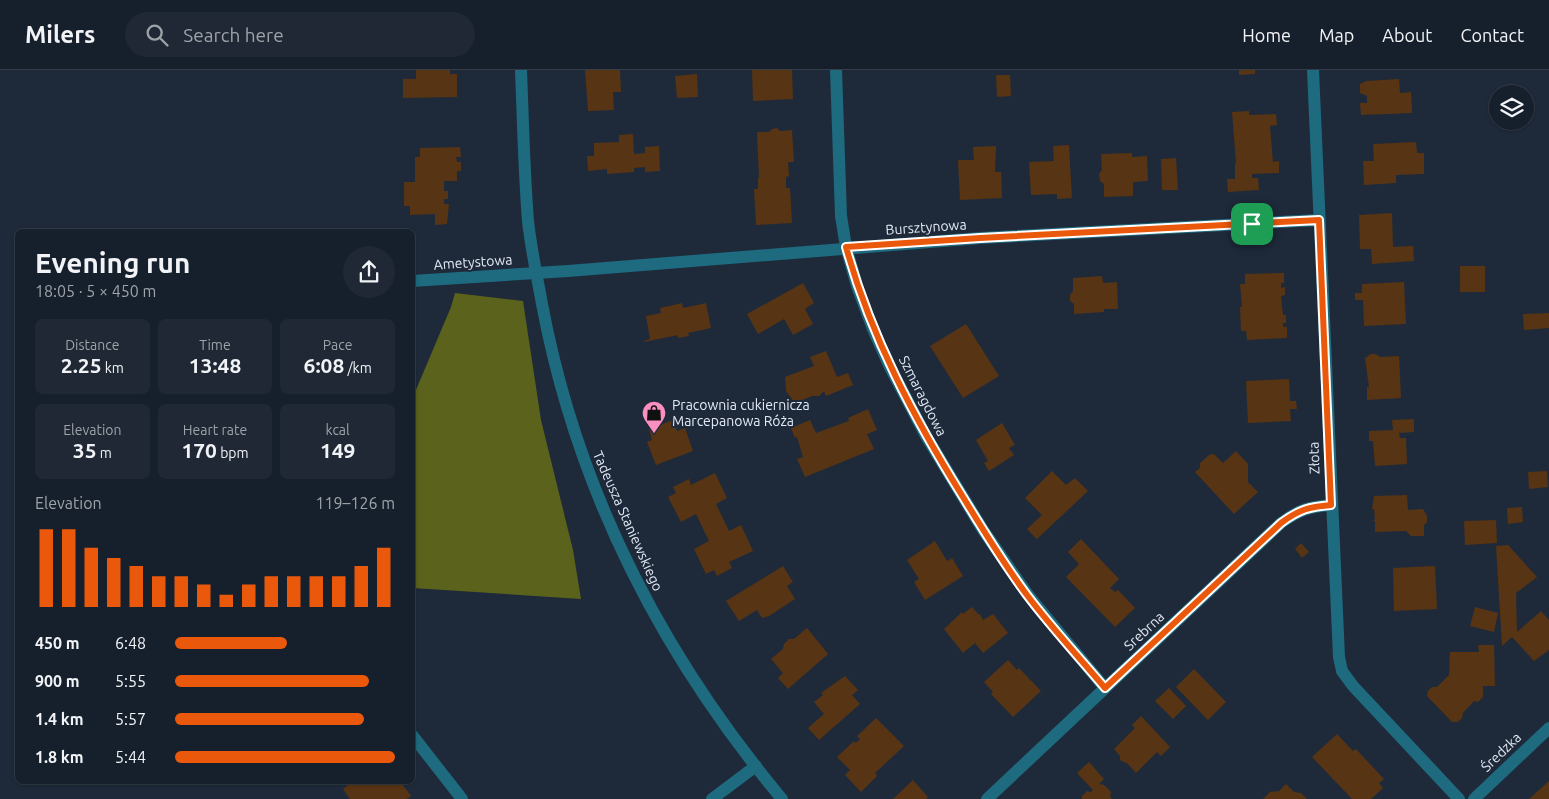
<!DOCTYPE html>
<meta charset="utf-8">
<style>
:root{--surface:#16202c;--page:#1f2834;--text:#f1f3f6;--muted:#9ea3a9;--line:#353e48;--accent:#ea580c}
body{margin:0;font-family:Ubuntu,sans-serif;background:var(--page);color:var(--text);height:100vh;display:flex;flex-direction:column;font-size:19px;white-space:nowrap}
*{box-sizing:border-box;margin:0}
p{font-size:16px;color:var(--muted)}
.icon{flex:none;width:28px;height:28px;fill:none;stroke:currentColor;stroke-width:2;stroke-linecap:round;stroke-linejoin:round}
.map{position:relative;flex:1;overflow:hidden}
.panel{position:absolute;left:15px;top:159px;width:400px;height:555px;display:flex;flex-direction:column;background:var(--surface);border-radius:8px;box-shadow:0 1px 4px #0004,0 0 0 1px var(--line)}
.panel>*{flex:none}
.buttons{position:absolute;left:1489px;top:15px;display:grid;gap:10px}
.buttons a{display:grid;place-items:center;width:45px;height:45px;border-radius:50%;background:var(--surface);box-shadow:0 1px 4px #0004,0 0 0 1px var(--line);font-size:25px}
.pin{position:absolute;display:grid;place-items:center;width:42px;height:42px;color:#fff;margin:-21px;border-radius:10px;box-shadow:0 2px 8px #0006}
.round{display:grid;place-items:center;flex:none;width:52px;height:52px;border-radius:26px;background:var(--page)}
.overview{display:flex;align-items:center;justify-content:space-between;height:85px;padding:0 20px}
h1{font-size:28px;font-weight:700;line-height:38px}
.metrics{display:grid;grid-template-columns:repeat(3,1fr);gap:8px;height:85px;padding:5px 20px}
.metrics div{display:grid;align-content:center;border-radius:8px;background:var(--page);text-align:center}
.metrics b{font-size:21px;font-weight:700}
.metrics small{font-size:14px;font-weight:400}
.metrics p{font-size:14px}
.chart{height:140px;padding:10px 20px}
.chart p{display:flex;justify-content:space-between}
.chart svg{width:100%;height:90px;margin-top:5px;stroke:var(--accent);stroke-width:6}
ul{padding:0 20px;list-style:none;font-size:16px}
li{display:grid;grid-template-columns:80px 60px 1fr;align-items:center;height:38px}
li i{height:12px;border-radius:6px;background:var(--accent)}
header{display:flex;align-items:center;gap:30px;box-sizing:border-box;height:70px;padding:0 25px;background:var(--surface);border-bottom:1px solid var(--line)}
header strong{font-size:24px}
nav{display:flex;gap:28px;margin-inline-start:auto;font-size:18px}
.search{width:350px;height:45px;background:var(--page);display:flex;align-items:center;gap:12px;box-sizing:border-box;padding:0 18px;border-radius:28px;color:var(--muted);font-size:19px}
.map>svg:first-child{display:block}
.forest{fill:#5a621c}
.building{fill:#573413}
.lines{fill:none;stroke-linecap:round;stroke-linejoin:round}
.minor{stroke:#1e6a7f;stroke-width:12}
.route-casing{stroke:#fff;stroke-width:10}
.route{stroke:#ea580c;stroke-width:6}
.labels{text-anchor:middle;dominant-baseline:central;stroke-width:4;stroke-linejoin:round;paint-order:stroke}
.street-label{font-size:14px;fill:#e2eaf5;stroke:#1e2a3a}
.poi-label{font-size:14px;fill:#e2eaf5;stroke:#1e2a3a;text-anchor:start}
</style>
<header>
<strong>Milers</strong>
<div class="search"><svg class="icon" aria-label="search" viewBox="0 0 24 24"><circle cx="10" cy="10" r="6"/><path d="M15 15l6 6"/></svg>Search here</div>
<nav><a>Home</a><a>Map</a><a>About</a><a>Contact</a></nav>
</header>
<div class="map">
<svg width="1549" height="729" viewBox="0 0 1549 729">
<rect width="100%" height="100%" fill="#1e2a3a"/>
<!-- forest -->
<polygon class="forest" points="455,223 523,231 541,350 573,480 581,529 413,518 413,327 451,237"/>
<!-- building -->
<g class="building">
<polygon points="416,0 450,0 450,4 457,4 457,27 403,28 403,9 416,9"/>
<polygon points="585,0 620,0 621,22 613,22 614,40 588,41"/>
<polygon points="752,0 792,0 793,29 753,31"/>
<polygon points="1239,0 1255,0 1255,4 1239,5"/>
<polygon points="697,4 698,27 677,28 675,6"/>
<polygon points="996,5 1010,5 1011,26 997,27"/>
<polygon points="1399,9 1400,23 1411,22 1412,43 1361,45 1360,33 1367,33 1367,26 1360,23 1360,14 1366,11"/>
<polygon points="1249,41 1249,45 1276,44 1277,55 1270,56 1273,92 1279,91 1279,103 1252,104 1252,108 1258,108 1259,120 1228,122 1227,109 1235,109 1235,93 1236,93 1232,42"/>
<polygon points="777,58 780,61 792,60 794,92 788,92 789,106 786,107 786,118 790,118 792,153 756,155 754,119 758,119 758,108 759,108 757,62 769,62 772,59"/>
<polygon points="633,64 634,84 645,83 645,77 659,76 660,101 645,102 645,97 634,98 634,102 607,104 607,99 588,101 587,86 594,86 594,73 619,72 619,65"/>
<polygon points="1416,72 1417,83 1424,83 1424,104 1396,105 1396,113 1364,115 1363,91 1374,91 1373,74"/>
<polygon points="1069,75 1072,128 1057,129 1057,124 1031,125 1029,92 1054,91 1053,76"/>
<polygon points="996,76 995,102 1001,102 1002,128 960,130 958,90 974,90 973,77"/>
<polygon points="460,77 461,87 456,87 457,92 461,92 461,101 457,101 457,111 444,111 444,121 448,121 448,129 444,129 444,134 449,134 447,154 435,155 435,144 410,145 410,136 404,136 404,112 415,112 415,87 420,87 420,78"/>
<polygon points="1132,83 1132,87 1147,86 1148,111 1133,112 1133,126 1104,127 1104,114 1100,111 1099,104 1102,100 1101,84"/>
<polygon points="1176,88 1178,120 1162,120 1161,89"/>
<polygon points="1392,143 1393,177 1413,176 1414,191 1372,194 1371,179 1360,179 1359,145"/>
<rect x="1460" y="196" width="25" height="26"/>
<polygon points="1284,203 1284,213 1281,213 1281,218 1285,217 1285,225 1281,226 1282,236 1283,245 1286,245 1286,253 1283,253 1283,257 1287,257 1287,268 1247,270 1246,261 1241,261 1240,237 1242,237 1240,214 1245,214 1245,204"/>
<polygon points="1102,206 1103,213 1117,212 1118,239 1104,239 1104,242 1074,244 1074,234 1070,231 1070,225 1073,221 1073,208"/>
<polygon points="1404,212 1406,254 1364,256 1363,230 1355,230 1355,223 1362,223 1362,214"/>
<polygon points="803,213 814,233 805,239 813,254 793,265 784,249 758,264 747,244"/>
<polygon points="682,233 683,238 706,233 711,258 688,263 689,266 678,268 678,265 644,272 644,271 650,269 646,246 661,243 660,238"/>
<polygon points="1549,243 1549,258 1524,260 1523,244"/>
<polygon points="966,254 999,306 963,328 930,276"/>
<polygon points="826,281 837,307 848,303 853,315 826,326 824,321 819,326 812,326 795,333 786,321 785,307 814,296 810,287"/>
<polygon points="1371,284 1376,284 1380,287 1399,286 1401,328 1367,330 1367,317 1369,317 1365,288"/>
<polygon points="1289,309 1290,331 1296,331 1297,339 1290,339 1291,351 1248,353 1246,311"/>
<polygon points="868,339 877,360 867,364 874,379 805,407 797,389 803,387 797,367 795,368 791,358 810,350 816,363 849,351 848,348"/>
<polygon points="1414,349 1414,362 1399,363 1400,368 1406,368 1407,394 1375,396 1373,371 1369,371 1369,361 1393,360 1392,350"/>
<polygon points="673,350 677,361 685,358 693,381 656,395 647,372 652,370 649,359"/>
<polygon points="1002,353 1015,375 1009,378 1014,385 989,401 984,393 988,391 976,370"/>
<polygon points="1236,381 1248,394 1248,412 1258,422 1234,444 1195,402 1200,398 1200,393 1209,385 1214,384 1223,393"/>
<polygon points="1052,401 1066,415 1075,408 1088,421 1037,469 1027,459 1042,445 1025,428"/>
<polygon points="1547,401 1548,417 1529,419 1528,402"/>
<polygon points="715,403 727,428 716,434 729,461 741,455 753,481 729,492 732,498 717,506 714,500 706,504 694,479 709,471 696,444 681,452 668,427 676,423 673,417 689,409 691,415"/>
<polygon points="1407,425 1408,440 1423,439 1427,446 1427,452 1424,455 1424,466 1411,466 1406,461 1375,462 1375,451 1373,451 1375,449 1374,439 1372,439 1374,426"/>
<polygon points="1522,437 1523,452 1508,454 1507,438"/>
<polygon points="1496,450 1497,473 1465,475 1464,451"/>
<polygon points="1081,469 1119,509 1110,518 1115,522 1118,520 1135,538 1115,557 1066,507 1079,494 1068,482"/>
<polygon points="935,471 947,491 952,488 963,506 925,530 914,512 919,509 907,490"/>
<polygon points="1301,473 1309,482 1302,488 1295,479"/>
<polygon points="1508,475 1537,507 1516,523 1517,562 1541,541 1549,550 1549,580 1534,591 1512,567 1502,576 1496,476"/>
<polygon points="783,496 793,512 787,516 795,529 769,546 762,548 757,540 739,551 726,531"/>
<polygon points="1435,496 1437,539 1394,541 1393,498"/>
<polygon points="972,537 979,545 980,544 983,550 993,544 1008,563 983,583 975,573 963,583 944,559 962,542 963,544"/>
<polygon points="1475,537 1498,543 1494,562 1470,556"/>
<polygon points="807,558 828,584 788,619 778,608 783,603 771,589 783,579 784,574 789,569 794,569"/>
<polygon points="1478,575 1494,575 1495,616 1483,616 1483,627 1478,632 1474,631 1463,643 1462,648 1458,652 1452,652 1427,626 1428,621 1432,617 1437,617 1449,605 1450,582 1479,582"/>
<polygon points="1008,590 1017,600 1019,598 1041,621 1013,647 991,624 993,622 984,612"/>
<polygon points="1194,599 1226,632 1208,650 1176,617"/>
<polygon points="845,606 858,620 852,625 860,634 819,670 808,658 824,644 814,632 823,625 821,623"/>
<polygon points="1169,618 1186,636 1173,649 1155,631"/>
<polygon points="1141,646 1170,677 1161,686 1157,682 1136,703 1128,694 1120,690 1120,686 1114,679 1135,658 1132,655"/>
<polygon points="876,648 904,676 875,703 877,706 861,722 845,705 850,700 837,687 854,671 856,673 860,669 857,666"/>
<polygon points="1337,664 1353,681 1356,679 1384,709 1379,713 1383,718 1371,729 1352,729 1312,687"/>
<polygon points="1089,692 1104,709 1099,714 1104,715 1111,722 1110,726 1112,729 1082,729 1082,726 1087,721 1091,722 1093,720 1077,703"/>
<polygon points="913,710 928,727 926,729 893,729"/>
<polygon points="353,711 400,711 411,726 407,729 350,729 343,719"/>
<polygon points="1549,711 1549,729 1529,729"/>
<polygon points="1286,714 1294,722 1301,723 1307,729 1263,729 1270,722 1279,721"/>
</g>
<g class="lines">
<!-- minor -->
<g class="minor">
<path d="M 521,0 C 523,50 524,101 528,151 C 531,179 537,206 542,234 C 577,420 661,584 782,729"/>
<polyline points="836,0 841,146 846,177 857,216 873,259 890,297 926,366 983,460 1028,525 1105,618"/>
<polyline points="1313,0 1339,587 1342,601 1353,616 1459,729"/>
<polyline points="412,211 568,201 980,168 1319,150"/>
<polyline points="412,665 462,729"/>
<polyline points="712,729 756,696"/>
<path d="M 987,729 L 1281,453 C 1300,439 1309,437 1331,435"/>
<polyline points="1474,729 1549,658"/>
</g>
</g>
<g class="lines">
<defs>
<path id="route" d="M 1319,150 L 1331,435 C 1309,437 1300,439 1281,453 L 1105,618 C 1079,587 1051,557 1027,525 C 1004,494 983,460 963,427 C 914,348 871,267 846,177 L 980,168 Z"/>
</defs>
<!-- route casing -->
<use href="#route" class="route-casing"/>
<!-- route -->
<use href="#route" class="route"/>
</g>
<!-- icons -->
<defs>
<symbol id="shop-pin" viewBox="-11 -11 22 30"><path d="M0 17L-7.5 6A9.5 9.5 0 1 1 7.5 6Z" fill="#fc8fc2" stroke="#1e2a3a"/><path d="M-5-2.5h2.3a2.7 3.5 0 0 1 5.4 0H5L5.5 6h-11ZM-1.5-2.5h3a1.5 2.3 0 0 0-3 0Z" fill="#111"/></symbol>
</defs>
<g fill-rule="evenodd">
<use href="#shop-pin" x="640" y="329" width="28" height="38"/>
</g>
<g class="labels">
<!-- street labels -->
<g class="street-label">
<text transform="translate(926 157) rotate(-4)">Bursztynowa</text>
<text transform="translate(473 192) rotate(-4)">Ametystowa</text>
<text transform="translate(923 326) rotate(63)">Szmaragdowa</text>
<text transform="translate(1314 388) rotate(-92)">Złota</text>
<text transform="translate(628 451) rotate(66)">Tadeusza Staniewskiego</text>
<text transform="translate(1144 561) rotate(-43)">Srebrna</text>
<text transform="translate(1501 682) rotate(-44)">Średzka</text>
</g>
<!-- poi labels -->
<g class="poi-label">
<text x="672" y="335">Pracownia cukiernicza<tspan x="672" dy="16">Marcepanowa Róża</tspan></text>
</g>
</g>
</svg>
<div class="buttons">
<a><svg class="icon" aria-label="layers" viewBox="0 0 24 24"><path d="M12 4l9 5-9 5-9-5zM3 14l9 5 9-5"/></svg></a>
</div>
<div class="pin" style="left:1252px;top:154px;background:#1e9e55"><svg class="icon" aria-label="arrive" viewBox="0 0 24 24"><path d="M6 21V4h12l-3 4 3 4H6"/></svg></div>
<section class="panel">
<div class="overview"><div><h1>Evening run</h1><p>18:05 · 5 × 450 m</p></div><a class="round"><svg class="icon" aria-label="share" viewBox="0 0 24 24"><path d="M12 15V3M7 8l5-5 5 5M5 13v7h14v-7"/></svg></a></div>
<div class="metrics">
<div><p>Distance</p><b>2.25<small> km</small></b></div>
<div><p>Time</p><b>13:48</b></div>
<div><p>Pace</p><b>6:08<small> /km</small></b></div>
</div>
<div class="metrics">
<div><p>Elevation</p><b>35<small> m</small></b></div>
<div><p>Heart rate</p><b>170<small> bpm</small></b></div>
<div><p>kcal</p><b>149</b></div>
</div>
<div class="chart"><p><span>Elevation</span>119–126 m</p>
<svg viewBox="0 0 160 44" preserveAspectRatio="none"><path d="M5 44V6M15 44V6M25 44V15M35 44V20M45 44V24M55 44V29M65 44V29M75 44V33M85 44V38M95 44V33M105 44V29M115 44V29M125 44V29M135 44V29M145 44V24M155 44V15"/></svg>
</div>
<ul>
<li><b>450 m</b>6:48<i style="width:51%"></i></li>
<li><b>900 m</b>5:55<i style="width:88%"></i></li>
<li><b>1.4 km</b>5:57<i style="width:86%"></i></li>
<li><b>1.8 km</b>5:44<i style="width:100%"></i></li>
</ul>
</section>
</div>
